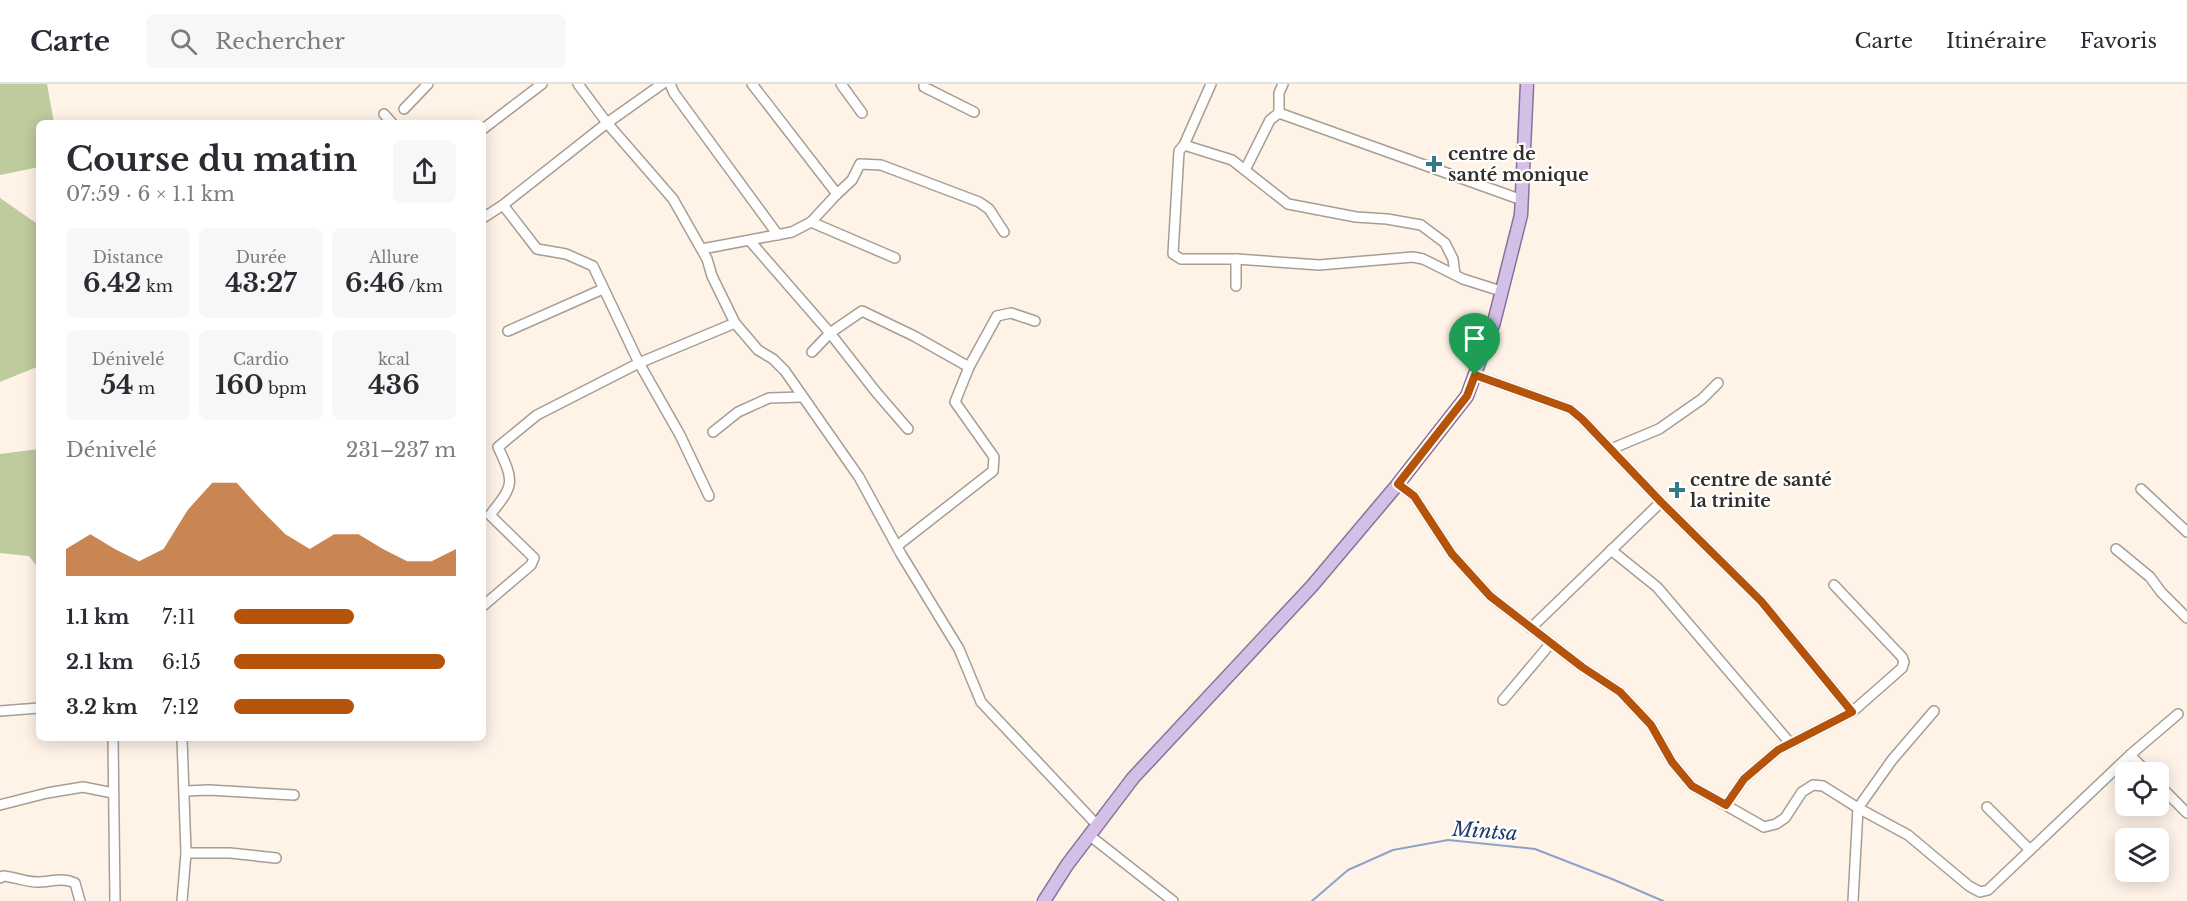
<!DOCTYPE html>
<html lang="fr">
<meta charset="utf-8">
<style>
:root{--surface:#fff;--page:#f7f7f7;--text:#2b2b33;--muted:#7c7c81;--line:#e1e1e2;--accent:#b45309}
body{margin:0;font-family:"Libre Baskerville",serif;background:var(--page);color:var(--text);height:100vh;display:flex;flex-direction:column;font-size:22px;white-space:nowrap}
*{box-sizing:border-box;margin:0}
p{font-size:20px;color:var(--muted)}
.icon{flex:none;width:33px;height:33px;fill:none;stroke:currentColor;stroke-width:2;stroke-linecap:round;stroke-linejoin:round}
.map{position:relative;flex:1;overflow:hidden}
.details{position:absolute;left:36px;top:36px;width:450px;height:621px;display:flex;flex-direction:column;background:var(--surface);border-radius:9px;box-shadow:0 3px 15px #0003}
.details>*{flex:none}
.buttons{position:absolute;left:2115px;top:678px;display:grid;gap:12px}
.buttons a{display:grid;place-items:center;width:54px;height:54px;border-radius:9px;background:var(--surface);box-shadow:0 3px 15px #0003;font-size:30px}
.pin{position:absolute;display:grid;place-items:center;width:51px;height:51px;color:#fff;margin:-62px -26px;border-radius:50% 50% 50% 0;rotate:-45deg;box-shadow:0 0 6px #0007}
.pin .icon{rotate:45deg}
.round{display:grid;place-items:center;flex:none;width:63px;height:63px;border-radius:9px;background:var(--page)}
.overview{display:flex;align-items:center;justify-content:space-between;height:102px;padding:0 30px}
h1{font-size:33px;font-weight:700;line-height:45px}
.stats{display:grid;grid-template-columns:repeat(3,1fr);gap:9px;height:102px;padding:6px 30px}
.stats div{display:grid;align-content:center;border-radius:9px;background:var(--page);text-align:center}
.stats b{font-size:26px;font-weight:700}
.stats small{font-size:16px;font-weight:400}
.stats p{font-size:16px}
.chart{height:168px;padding:12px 30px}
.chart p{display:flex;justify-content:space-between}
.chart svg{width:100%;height:108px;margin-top:6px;fill:var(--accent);opacity:.7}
ul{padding:0 30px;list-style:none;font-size:20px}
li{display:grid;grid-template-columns:96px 72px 1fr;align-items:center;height:45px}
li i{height:15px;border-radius:8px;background:var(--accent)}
header{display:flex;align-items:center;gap:36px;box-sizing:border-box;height:84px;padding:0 30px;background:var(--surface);border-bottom:2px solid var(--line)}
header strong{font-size:28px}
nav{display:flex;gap:33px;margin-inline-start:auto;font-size:21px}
.search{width:420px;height:54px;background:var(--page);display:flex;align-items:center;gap:15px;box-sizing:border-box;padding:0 21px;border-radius:9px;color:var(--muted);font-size:22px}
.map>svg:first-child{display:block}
.forest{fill:#bdcb9d}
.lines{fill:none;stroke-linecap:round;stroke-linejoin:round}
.stream{stroke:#8ba3cb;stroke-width:2}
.minor-casing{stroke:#a89d93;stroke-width:12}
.major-casing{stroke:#89719a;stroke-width:15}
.minor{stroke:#fff;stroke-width:9}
.major{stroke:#d4bfe7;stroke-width:12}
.route-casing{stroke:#fff;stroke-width:12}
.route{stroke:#b45309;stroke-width:8}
.poi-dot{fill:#357989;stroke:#fff;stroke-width:2}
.labels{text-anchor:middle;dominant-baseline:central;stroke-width:4.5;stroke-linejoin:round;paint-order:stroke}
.poi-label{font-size:18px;font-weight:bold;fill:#332e2a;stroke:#fff;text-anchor:start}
.water-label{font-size:20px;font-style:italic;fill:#1d396c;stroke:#fff}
</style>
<header>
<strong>Carte</strong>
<div class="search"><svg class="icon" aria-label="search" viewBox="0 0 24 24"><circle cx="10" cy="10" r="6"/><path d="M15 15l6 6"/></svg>Rechercher</div>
<nav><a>Carte</a><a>Itinéraire</a><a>Favoris</a></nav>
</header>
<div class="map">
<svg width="2187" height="817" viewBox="0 0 2187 817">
<rect width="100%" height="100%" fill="#fff3e8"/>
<!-- forest -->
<g class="forest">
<polygon points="0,0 47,0 54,39 39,39 39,83 0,91"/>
<polygon points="0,114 39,141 39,282 0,298"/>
<polygon points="39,365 39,485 29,472 0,469 0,370"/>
</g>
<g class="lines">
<!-- stream -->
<polyline class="stream" points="1312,817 1348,786 1393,766 1448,756 1535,765 1612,795 1663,817"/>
<defs>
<g id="minor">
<polyline points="578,0 607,39 673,115 707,175 712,192 735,239 758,266 773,275 785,287 859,393 901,470 959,565 981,618 1097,741"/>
<polyline points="670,0 674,9 778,151"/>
<polyline points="841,0 862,29"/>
<polyline points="924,0 924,3 974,28"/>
<polyline points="1211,0 1184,61 1179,67 1173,170 1181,175 1236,175"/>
<polyline points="404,25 428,0"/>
<polyline points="1279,29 1279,9 1283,0"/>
<polyline points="384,30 392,39"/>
<polyline points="483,45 542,0"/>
<polyline points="1184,61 1232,76 1288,120 1356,133 1387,135 1421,141 1445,159 1453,175 1455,190"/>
<polyline points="1245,86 1270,36 1279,29 1522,116"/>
<polyline points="837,110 852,96 860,80 881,81 979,118 989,125 1004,148"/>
<polyline points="503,121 537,165 566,170 593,182 639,279 680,351 709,412"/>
<polyline points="483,134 503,121 607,39 662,0"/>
<polyline points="811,138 895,174"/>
<polyline points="750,157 830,249 876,308 908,345"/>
<polyline points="702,165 792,148 811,138 837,110 752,0"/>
<polyline points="1236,202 1236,175 1319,181 1413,173 1423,175 1463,195 1501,207"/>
<polyline points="508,247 603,205"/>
<polyline points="812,268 830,249 862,227 914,252 969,283"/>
<polyline points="1475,291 1570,325 1582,335 1661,418 1761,517 1852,628"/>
<polyline points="713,348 738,328 769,314 802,313"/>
<polyline points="1611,365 1659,345 1702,315 1718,299"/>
<polyline points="1398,400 1414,412 1452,470 1490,512 1582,583 1620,608 1651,641 1672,678 1692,702 1764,743 1776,740 1785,734 1802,708 1813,701 1823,702 1858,724 1908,751 1969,802 1980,808 1988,806 2130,671 2178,630"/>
<polyline points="2141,405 2187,448"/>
<polyline points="897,462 993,387 994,373 955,318 969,283 997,232 1011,229 1035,237"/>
<polyline points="2116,465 2150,493 2161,508 2187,534"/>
<polyline points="1611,466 1657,503 1790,659"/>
<path d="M 483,522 L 531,481 L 534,474 L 490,431 C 514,401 515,399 498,363 L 537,331 L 639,279 L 735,239"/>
<polyline points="1531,544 1661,418"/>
<polyline points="1503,616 1551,559"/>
<polyline points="0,627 39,624"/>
<polyline points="113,654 115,817"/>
<polyline points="182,654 186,769 182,817"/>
<polyline points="2130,671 2147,688"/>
<polyline points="2158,700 2187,729"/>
<polyline points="185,707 209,706 294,711"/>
<polyline points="0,721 47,709 83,703 113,709"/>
<polyline points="1726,721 1744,695 1778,666 1852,628 1902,584 1904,578 1902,573 1834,501"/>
<polyline points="1987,723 2030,766"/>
<polyline points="1089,751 1173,817"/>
<polyline points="186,769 230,769 276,774"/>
<path d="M 0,794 L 3,792 C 15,793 26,798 37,798 C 51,798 62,793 75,799 L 80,817"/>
<polyline points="1853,817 1858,724 1892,676 1934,627"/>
</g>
<polyline id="major" points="1044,817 1067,781 1133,694 1312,502 1398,400 1467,312 1494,238 1521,131 1527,0"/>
</defs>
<!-- minor casing -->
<use href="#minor" class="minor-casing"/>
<!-- major casing -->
<use href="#major" class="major-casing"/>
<!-- minor -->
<use href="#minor" class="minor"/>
<!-- major -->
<use href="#major" class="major"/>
</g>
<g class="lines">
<defs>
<polygon id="route" points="1475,291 1570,325 1582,335 1661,418 1761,517 1852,628 1778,666 1744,695 1726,721 1692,702 1672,678 1651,641 1620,608 1582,583 1490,512 1452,470 1414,412 1398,400 1467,312"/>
</defs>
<!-- route casing -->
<use href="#route" class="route-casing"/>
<!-- route -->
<use href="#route" class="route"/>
</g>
<!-- markers -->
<g class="poi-dot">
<path d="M1431 71h6v6h6v6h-6v6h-6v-6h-6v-6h6z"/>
<path d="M1674 397h6v6h6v6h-6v6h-6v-6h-6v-6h6z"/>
</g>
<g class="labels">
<!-- poi labels -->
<g class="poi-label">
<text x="1448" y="70">centre de<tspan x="1448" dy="21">santé monique</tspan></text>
<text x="1690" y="396">centre de santé<tspan x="1690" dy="21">la trinite</tspan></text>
</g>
<!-- water labels -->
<g class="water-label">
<text transform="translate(1485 747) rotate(4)">Mintsa</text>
</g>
</g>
</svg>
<div class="buttons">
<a><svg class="icon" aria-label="locate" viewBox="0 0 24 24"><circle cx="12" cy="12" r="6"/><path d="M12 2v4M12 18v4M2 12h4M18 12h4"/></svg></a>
<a><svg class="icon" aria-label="layers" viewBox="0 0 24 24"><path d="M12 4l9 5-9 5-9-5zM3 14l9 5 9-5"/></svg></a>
</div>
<div class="pin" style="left:1475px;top:291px;background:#1e9e55"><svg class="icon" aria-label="arrive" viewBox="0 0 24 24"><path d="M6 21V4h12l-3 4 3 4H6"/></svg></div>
<section class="details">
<div class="overview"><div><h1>Course du matin</h1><p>07:59 · 6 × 1.1 km</p></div><a class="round"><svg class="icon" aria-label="share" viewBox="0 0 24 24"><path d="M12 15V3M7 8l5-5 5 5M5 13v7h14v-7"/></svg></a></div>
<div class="stats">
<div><p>Distance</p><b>6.42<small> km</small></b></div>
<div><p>Durée</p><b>43:27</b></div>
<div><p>Allure</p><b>6:46<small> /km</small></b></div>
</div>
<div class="stats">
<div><p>Dénivelé</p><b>54<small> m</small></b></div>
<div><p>Cardio</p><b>160<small> bpm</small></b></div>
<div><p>kcal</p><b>436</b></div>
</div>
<div class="chart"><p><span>Dénivelé</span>231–237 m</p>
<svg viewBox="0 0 160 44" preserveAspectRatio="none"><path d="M0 44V33L10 27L20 33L30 38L40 33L50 17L60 6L70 6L80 17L90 27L100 33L110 27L120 27L130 33L140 38L150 38L160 33V44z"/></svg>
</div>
<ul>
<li><b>1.1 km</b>7:11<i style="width:54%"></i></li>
<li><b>2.1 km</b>6:15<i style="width:95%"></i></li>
<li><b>3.2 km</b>7:12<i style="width:54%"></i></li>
</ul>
</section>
</div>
